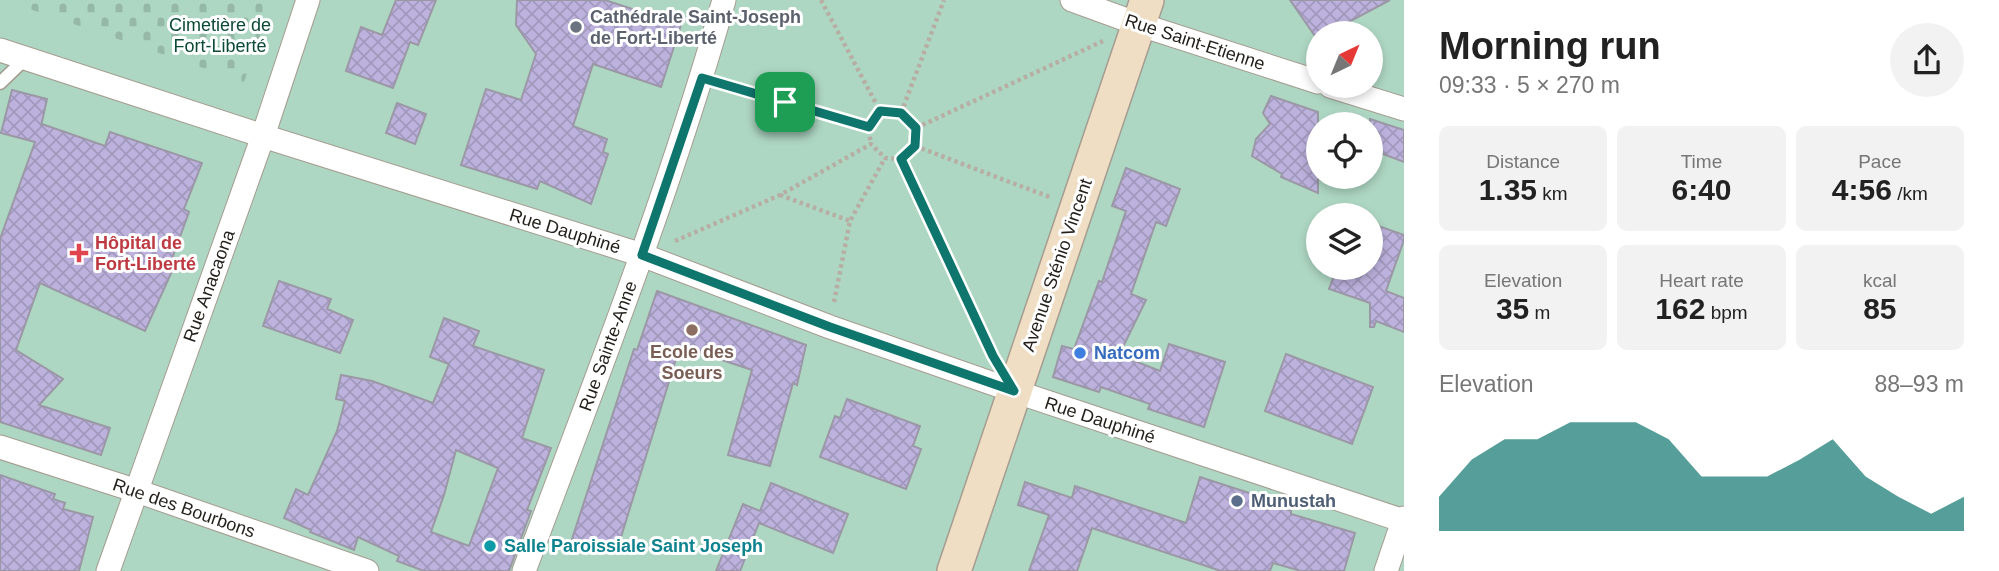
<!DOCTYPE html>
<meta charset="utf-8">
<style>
:root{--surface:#fff;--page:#f2f2f2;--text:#222;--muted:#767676;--accent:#0f766e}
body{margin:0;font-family:Helvetica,sans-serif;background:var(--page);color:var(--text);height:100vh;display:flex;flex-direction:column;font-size:26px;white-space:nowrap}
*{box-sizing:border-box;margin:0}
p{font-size:23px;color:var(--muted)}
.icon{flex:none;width:38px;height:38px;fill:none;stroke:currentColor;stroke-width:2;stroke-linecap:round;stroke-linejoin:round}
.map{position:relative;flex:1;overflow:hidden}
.drawer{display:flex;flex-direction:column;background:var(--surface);width:595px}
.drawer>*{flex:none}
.needle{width:46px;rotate:43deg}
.buttons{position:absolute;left:1306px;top:21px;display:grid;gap:14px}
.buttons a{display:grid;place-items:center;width:77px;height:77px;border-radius:50%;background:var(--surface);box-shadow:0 4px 10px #0003;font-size:35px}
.pin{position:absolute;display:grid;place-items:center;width:60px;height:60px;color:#fff;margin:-30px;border-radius:14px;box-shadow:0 4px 10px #0006}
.round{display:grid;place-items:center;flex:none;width:74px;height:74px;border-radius:37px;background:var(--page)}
.head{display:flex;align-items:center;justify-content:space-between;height:119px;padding:0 35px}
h1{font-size:38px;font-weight:600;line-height:52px}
.figures{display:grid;grid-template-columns:repeat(3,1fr);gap:10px;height:119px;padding:7px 35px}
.figures div{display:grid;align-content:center;border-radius:10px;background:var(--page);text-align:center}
.figures b{font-size:30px;font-weight:600}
.figures small{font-size:19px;font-weight:400}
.figures p{font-size:19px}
.chart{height:196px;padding:14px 35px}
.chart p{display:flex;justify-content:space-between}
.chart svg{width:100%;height:126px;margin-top:7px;fill:var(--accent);opacity:.7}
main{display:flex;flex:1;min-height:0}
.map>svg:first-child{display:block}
.green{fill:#aed7c3;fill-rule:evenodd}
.cemetery{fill:url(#cemetery-stones)}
.building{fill:url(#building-cross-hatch);stroke:#9b98a6;stroke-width:2;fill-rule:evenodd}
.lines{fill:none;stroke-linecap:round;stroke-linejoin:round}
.lane-casing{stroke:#a59c90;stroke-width:15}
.street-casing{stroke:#a59c90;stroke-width:25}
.secondary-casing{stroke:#a59c90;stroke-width:36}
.path{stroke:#b6aea4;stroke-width:4.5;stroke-dasharray:3.5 3.5;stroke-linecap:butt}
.lane{stroke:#fff;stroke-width:12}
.street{stroke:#fff;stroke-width:23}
.secondary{stroke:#efdec3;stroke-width:33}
.route-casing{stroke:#fff;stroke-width:14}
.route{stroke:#0f766e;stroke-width:9}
.worship-dot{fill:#6b7280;stroke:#fff;stroke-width:2.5}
.health-dot{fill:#e0444e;stroke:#fff;stroke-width:2.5}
.education-dot{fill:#8d6e63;stroke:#fff;stroke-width:2.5}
.shop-dot{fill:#3f7fe0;stroke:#fff;stroke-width:2.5}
.service-dot{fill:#5c6f8a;stroke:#fff;stroke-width:2.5}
.culture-dot{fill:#0f9aa8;stroke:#fff;stroke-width:2.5}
.labels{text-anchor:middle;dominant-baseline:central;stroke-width:6;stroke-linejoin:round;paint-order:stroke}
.worship-label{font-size:18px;font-weight:bold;fill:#5b616d;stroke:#fff;text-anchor:start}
.park-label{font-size:18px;fill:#0b4a34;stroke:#fff}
.street-label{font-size:18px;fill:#221f1a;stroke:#fff}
.health-label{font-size:18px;font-weight:bold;fill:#be3a42;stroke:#fff;text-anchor:start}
.education-label{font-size:18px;font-weight:bold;fill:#785e54;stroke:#fff}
.shop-label{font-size:18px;font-weight:bold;fill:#366cbe;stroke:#fff;text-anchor:start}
.service-label{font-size:18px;font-weight:bold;fill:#4e5e75;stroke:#fff;text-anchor:start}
.culture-label{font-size:18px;font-weight:bold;fill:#0d838f;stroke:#fff;text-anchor:start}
</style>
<main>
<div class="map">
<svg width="1404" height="571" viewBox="0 0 1404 571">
<defs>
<pattern id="cemetery-stones" width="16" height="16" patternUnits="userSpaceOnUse" patternTransform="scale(1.75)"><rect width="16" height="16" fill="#aed7c3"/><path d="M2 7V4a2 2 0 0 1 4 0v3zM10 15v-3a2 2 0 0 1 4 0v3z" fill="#95b8a7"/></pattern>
<pattern id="building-cross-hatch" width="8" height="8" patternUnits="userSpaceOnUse" patternTransform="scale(1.75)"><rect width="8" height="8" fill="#bcb2dd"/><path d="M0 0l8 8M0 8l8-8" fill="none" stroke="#a199bd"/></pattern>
</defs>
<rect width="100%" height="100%" fill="#f6ede0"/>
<!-- green -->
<path class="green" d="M 0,0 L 1404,0 L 1404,571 L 0,571 ZM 1318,33 L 1370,33 L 1370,86 L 1318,86 ZM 1318,124 L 1370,124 L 1370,177 L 1318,177 ZM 1318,215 L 1370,215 L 1370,268 L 1318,268 Z"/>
<!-- cemetery -->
<polygon class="cemetery" points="3,0 272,0 244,82"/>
<!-- building -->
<g class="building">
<polygon points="396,0 436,0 418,45 410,42 393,88 346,71 361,27 382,35"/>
<polygon points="517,0 605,0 681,25 661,87 593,64 573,126 607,139 603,152 608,154 591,204 540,181 537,189 461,165 486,89 521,100 536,54 516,25"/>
<polygon points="1290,0 1390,0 1328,33 1318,33 1317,39"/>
<polygon points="12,90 47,99 41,126 42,124 105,146 110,132 202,163 184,209 189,212 169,267 173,269 145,331 40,283 16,350 63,379 39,405 110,428 101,455 0,422 0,239 35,142 1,133"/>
<polygon points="1271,96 1318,112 1318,193 1281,177 1282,174 1252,156 1256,139 1270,124 1263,113"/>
<polygon points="397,103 426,114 415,144 386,133"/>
<polygon points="1370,119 1404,130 1404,162 1370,149"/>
<polygon points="1126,168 1180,189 1166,226 1156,222 1131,294 1146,300 1119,355 1160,371 1169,344 1225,362 1204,427 1148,409 1150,404 1101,387 1099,392 1053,377 1062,346 1074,349 1099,281 1102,282 1126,211 1112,206"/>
<polygon points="1370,223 1404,235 1404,240 1386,291 1404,298 1404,332 1376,321 1374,327 1370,327 1370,303 1329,289 1337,268 1370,268"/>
<polygon points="279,281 331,299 327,309 353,320 340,353 263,326"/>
<polygon points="657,291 806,345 797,385 793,383 770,466 728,455 752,370 680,346 617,550 572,539 634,349 637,350"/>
<path d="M 444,318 L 479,331 L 473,346 L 544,370 L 522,438 L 551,448 L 527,510 L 531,511 L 509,571 L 424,571 L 397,561 L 399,556 L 358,537 L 354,550 L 310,532 L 311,530 L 284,518 L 296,489 L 308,495 L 337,431 L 345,401 L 336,399 L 341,375 L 372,381 L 433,403 L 449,364 L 430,357 ZM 456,450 L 498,468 L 469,546 L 431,532 L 444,495 Z"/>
<polygon points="1286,354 1373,387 1352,444 1265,411"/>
<polygon points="847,399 920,426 913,446 921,449 906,489 820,457 835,416 840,418"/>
<polygon points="0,475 55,494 53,499 65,503 63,509 93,517 79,571 0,571"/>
<polygon points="1200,477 1255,495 1254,498 1291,511 1291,514 1355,533 1344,571 1301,571 1273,563 1270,571 1221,571 1092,528 1077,571 1029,571 1049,515 1018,505 1025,482 1072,498 1075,486 1186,523"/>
<polygon points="771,483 848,514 833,553 759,523 740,571 716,571 743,504 760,511"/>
</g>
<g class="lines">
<defs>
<polyline id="lane" points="0,83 26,58"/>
<g id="street">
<polyline points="1072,0 1138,24 1318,82"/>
<polyline points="0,50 263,136 642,255 830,327 1014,391 1404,521"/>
<polyline points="1330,86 1404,109"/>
<polyline points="0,447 137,491 367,571"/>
<polyline points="108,571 263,136 308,0"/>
<path d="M 524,571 C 595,382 669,194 724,0"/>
<polyline points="1386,571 1404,518"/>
</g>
<polyline id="secondary" points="954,571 1147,0"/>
</defs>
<!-- lane casing -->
<use href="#lane" class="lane-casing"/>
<!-- street casing -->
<use href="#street" class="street-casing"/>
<!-- secondary casing -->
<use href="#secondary" class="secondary-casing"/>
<!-- path -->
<g class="path">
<polyline points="821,0 880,111"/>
<polyline points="723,84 868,127"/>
<polyline points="901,113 944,0"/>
<polyline points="916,128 1103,41"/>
<polyline points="915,146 1052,198"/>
<polyline points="901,159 994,358"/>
<polyline points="780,195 850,221"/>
<polyline points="675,241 780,195 871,144 885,158 901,159 915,146 916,128 901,113 880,111 868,127 871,144"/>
<polyline points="834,302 850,221 885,158"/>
</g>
<!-- lane -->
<use href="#lane" class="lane"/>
<!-- street -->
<use href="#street" class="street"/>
<!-- secondary -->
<use href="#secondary" class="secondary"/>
</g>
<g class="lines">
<defs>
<polygon id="route" points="702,78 869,127 880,111 901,113 916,128 915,146 901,159 993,356 1014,391 830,327 642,255"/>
</defs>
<!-- route casing -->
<use href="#route" class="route-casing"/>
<!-- route -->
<use href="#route" class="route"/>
</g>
<!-- markers -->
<circle class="worship-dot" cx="576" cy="27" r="7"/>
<path class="health-dot" d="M75.5 242.5h7v7h7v7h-7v7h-7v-7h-7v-7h7z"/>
<circle class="education-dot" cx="692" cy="330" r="7"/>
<circle class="shop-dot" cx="1080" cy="353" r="7"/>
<circle class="service-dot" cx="1237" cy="501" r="7"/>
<circle class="culture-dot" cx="490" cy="546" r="7"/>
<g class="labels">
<!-- worship labels -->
<g class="worship-label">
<text x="590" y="17">Cathédrale Saint-Joseph<tspan x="590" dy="21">de Fort-Liberté</tspan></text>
</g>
<!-- park labels -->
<g class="park-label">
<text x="220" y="25">Cimetière de<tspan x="220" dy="21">Fort-Liberté</tspan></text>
</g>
<!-- street labels -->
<g class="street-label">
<text transform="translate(1195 42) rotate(18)">Rue Saint-Etienne</text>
<text transform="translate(565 231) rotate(17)">Rue Dauphiné</text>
<text transform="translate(1057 265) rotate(-71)">Avenue Sténio Vincent</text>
<text transform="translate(209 286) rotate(-70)">Rue Anacaona</text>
<text transform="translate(608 346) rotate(-70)">Rue Sainte-Anne</text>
<text transform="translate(1100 420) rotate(18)">Rue Dauphiné</text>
<text transform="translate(184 508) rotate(19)">Rue des Bourbons</text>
</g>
<!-- health labels -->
<g class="health-label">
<text x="95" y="243">Hôpital de<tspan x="95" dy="21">Fort-Liberté</tspan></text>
</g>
<!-- education labels -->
<g class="education-label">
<text x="692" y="352">Ecole des<tspan x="692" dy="21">Soeurs</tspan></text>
</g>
<!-- shop labels -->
<g class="shop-label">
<text x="1094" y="353">Natcom</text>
</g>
<!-- service labels -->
<g class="service-label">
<text x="1251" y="501">Munustah</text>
</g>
<!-- culture labels -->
<g class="culture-label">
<text x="504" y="546">Salle Paroissiale Saint Joseph</text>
</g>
</g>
</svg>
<div class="buttons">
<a><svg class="needle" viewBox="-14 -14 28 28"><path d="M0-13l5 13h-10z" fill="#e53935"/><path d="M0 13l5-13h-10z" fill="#767676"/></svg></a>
<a><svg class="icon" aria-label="locate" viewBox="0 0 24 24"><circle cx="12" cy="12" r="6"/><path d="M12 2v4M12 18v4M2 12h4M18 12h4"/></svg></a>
<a><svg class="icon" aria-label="layers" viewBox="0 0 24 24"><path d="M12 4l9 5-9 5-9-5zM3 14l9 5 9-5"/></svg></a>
</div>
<div class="pin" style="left:785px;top:102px;background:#1e9e55"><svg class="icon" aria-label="arrive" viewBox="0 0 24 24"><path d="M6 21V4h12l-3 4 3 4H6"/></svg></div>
</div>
<section class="drawer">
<div class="head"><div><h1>Morning run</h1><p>09:33 · 5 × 270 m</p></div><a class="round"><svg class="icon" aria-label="share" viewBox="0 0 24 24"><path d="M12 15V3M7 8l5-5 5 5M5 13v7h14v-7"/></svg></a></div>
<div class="figures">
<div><p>Distance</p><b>1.35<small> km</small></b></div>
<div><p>Time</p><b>6:40</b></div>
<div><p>Pace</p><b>4:56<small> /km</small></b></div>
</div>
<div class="figures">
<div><p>Elevation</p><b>35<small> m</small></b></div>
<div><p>Heart rate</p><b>162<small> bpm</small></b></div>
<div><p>kcal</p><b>85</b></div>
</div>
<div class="chart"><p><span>Elevation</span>88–93 m</p>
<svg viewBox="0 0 160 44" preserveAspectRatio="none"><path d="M0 44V32L10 19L20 12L30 12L40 6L50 6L60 6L70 12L80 25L90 25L100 25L110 19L120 12L130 25L140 32L150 38L160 32V44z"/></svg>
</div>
</section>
</main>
